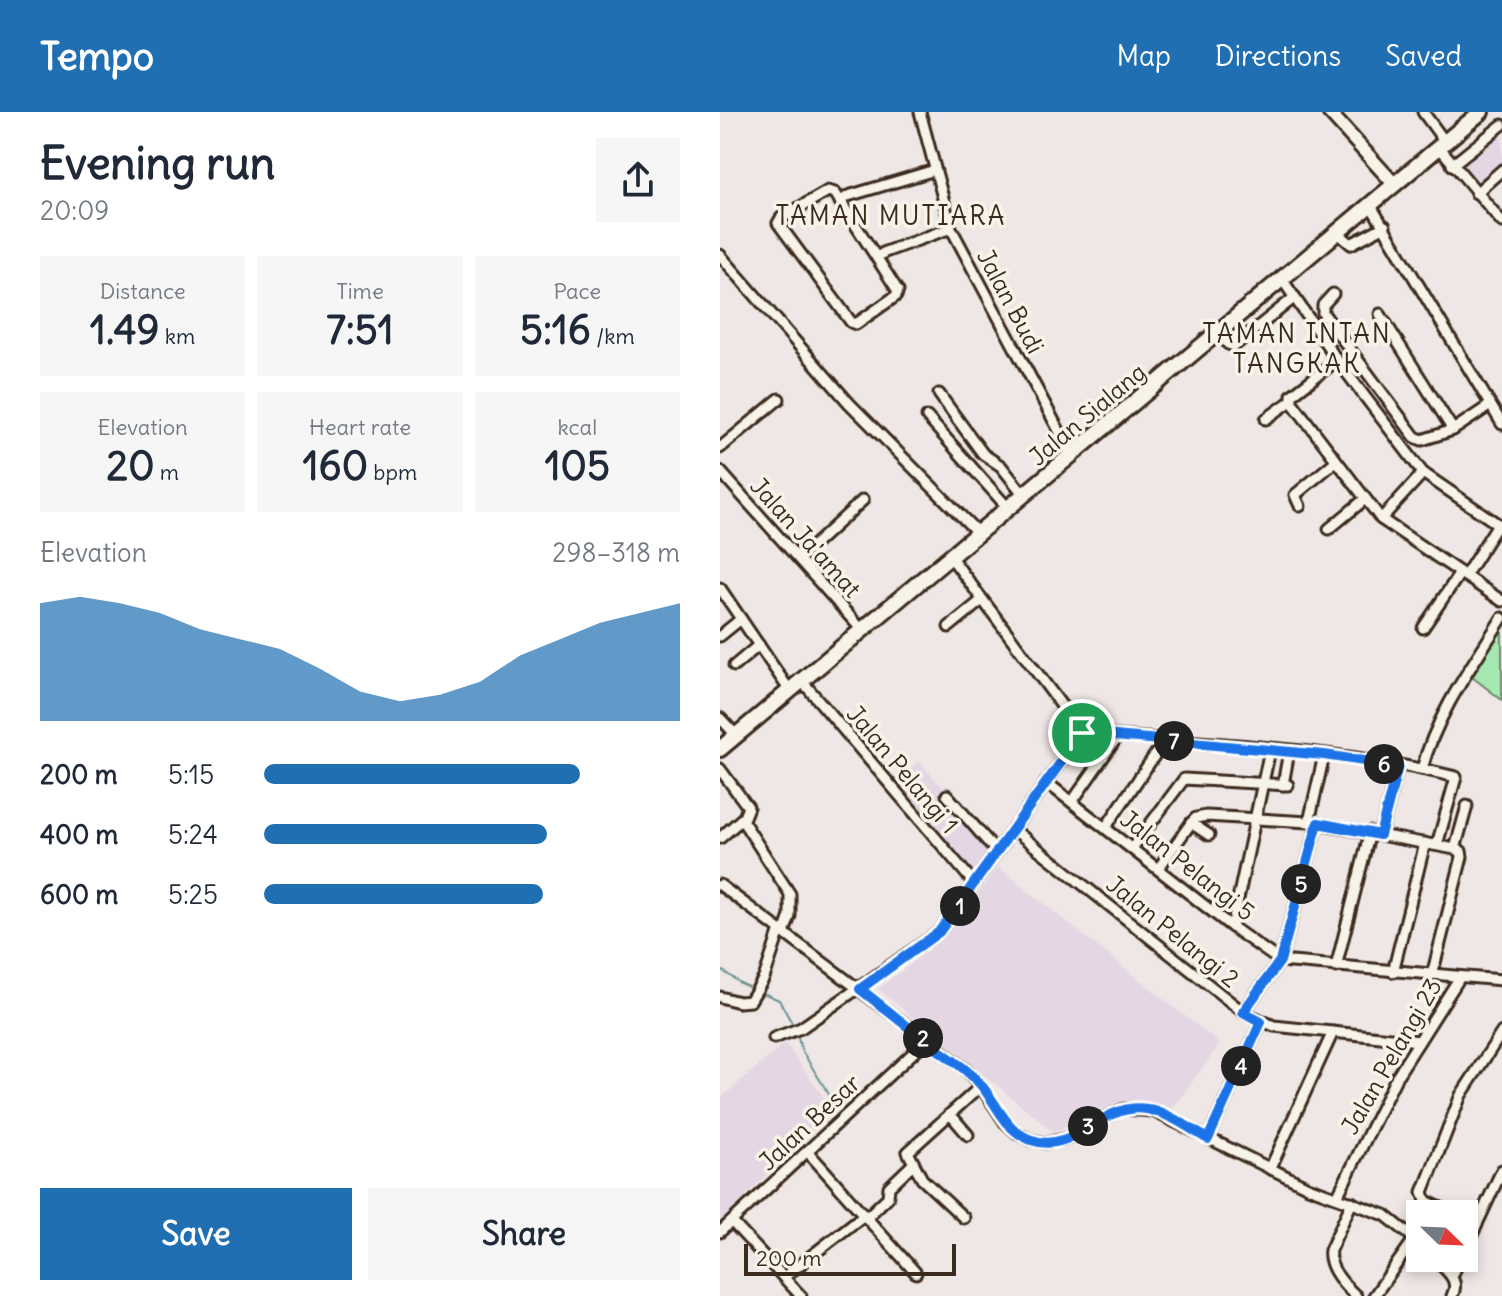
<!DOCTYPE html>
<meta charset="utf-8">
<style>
:root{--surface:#fff;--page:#f6f6f7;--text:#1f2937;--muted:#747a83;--accent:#1f6fb2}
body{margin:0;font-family:Delius,sans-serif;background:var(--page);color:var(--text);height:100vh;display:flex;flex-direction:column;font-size:30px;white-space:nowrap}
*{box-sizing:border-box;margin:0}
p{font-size:26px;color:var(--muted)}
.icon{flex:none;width:44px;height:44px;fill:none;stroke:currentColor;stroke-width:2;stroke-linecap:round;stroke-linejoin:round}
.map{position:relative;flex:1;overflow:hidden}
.side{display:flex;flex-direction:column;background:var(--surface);width:720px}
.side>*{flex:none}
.needle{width:52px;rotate:113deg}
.buttons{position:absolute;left:686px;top:1088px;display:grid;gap:16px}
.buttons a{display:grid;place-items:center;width:72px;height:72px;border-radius:0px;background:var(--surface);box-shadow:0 4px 12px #0003;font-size:40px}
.scale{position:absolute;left:24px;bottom:20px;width:212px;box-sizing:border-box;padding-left:8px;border:4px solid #3b2a1e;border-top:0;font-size:22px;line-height:28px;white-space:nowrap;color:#3b2a1e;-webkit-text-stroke:6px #f7f3e8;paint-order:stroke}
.pin{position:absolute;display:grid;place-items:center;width:68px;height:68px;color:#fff;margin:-34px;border:4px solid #fff;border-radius:50%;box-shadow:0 2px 8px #0007}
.km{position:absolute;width:40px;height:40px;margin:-20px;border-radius:50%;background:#222;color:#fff;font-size:22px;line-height:40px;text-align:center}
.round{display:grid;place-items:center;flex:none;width:84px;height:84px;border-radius:0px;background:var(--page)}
.headline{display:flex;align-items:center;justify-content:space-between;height:136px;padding:0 40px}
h1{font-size:44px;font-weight:700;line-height:60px}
.figures{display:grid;grid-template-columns:repeat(3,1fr);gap:12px;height:136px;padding:8px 40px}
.figures div{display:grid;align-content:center;border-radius:0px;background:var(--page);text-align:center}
.figures b{font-size:40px;font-weight:700}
.figures small{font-size:22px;font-weight:400}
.figures p{font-size:22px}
.chart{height:224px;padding:16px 40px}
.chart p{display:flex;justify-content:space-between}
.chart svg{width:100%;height:144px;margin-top:8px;fill:var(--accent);opacity:.7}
.button{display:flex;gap:16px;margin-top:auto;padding:16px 40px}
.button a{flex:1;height:92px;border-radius:0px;background:var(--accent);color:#fff;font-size:32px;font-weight:700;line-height:92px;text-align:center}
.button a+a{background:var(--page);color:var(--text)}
ul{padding:0 40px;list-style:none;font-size:26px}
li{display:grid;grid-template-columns:128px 96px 1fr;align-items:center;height:60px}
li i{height:20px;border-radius:10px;background:var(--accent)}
header{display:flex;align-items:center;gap:48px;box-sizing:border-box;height:112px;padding:0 40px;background:var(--accent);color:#fff}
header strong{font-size:38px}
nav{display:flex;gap:44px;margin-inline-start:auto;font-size:28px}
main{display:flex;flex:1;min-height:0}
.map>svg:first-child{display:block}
.built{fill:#e5d6e3}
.green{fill:#a6e8b1;stroke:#708968;stroke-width:2}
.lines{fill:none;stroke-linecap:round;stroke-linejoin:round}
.stream{stroke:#6a9492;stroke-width:2}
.minor-casing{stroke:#3b2a1e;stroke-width:15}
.secondary-casing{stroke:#3b2a1e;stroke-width:18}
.primary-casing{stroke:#3b2a1e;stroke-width:20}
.minor{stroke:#f7f3e8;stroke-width:9}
.secondary{stroke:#f7f3e8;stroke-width:12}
.primary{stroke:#f7f3e8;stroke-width:14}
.route-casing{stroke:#fff;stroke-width:16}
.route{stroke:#1a73e8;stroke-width:10}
.labels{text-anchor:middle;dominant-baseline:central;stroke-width:7;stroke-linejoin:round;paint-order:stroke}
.street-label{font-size:24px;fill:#3b2a1e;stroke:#f7f3e8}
.neighbourhood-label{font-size:26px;letter-spacing:2px;fill:#3b2a1e;stroke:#f7f3e8}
</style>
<header>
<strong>Tempo</strong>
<nav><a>Map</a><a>Directions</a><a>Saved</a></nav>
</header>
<main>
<section class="side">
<div class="headline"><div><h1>Evening run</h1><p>20:09</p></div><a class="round"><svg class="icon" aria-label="share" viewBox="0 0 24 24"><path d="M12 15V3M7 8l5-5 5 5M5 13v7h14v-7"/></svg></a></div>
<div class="figures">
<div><p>Distance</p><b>1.49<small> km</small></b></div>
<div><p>Time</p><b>7:51</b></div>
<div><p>Pace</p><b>5:16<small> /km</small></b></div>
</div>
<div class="figures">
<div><p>Elevation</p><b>20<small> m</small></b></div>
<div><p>Heart rate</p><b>160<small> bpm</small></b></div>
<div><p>kcal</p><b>105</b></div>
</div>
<div class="chart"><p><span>Elevation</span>298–318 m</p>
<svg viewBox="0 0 160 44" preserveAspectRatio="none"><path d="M0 44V8L10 6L20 8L30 11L40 16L50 19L60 22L70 28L80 35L90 38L100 36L110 32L120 24L130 19L140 14L150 11L160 8V44z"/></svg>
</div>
<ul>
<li><b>200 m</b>5:15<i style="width:76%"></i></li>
<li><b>400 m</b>5:24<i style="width:68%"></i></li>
<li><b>600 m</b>5:25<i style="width:67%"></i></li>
</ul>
<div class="button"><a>Save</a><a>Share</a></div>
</section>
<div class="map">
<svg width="782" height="1184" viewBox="0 0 782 1184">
<rect width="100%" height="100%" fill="#efe6e6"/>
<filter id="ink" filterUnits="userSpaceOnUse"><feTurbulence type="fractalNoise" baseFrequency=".0125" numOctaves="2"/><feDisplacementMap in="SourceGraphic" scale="16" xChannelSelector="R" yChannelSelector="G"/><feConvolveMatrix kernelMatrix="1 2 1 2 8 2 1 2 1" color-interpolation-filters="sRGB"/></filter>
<g filter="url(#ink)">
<!-- built -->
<g class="built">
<polygon points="782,9 782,62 756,84 729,52"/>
<polygon points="199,649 276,735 250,772 170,676"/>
<polygon points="278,755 500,932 450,1000 405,988 334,1020 158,877 226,824"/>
<polygon points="65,931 112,997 0,1110 0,987"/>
</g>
<!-- green -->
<polygon class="green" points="782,517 782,588 752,565"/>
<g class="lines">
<!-- stream -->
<g class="stream">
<polyline points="0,857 20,871 35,878"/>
<polyline points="41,880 59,888 72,911"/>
<polyline points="76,920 82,939 115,992"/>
</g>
<defs>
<g id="minor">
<polyline points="200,0 231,116 352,343"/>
<polyline points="703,0 725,30"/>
<polyline points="720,36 782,110"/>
<polyline points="732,53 782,13"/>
<polygon points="108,79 115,81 178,179 176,184 136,212 131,210 58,111 61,106"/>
<polyline points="756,81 782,58"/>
<polyline points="120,90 128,84 215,58"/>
<polyline points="651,94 782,312"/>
<polyline points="618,121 631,132 665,114"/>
<polyline points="0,143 129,291 258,421"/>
<polyline points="157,145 165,140 231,116"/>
<polyline points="562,167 617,248 703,361 782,415"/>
<polyline points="613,182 603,193 603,201 695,325 702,328 733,318"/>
<polyline points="660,202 733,318 769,294"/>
<polyline points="499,220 508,232 514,234 575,185"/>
<polyline points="617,248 572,283 572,290 661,407 782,489"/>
<polyline points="219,282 263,342 281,354 304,383"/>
<polyline points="207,305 288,396"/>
<polyline points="546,307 571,289"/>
<polyline points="0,336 59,287"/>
<polyline points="0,359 142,518"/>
<polyline points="580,394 575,383 616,349"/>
<polyline points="661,407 703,361"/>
<polyline points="609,417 645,387"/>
<polyline points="230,444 362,621"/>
<polyline points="79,447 143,388"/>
<polyline points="745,464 778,412"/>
<polyline points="0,476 70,579"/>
<polyline points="229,515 262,488"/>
<polyline points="703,516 740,461"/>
<polyline points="0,524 21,507"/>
<polyline points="14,554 39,533"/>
<polyline points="82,569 254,771"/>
<polyline points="0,606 16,623"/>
<path d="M 362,621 C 486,632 615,635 736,665 L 717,733"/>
<polyline points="0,657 28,695 24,705 0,726"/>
<path d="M 702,657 C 717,601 752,554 782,506"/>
<polyline points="326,670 512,815 560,849 782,868"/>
<polyline points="563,673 569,639"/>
<polyline points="227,683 276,739"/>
<polyline points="352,690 398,624"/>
<polyline points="22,708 70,782 70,804 64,821"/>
<polyline points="589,710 604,643"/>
<polyline points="471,711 489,723"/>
<polyline points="386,715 445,628"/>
<polyline points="293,717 523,900 554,914 699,929"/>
<polyline points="660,723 678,654"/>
<polyline points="413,735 464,667 568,673"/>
<polyline points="735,737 747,694"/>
<polyline points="438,757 471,711 476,706 486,704 589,710 735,737 741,739 742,745 712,863"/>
<polyline points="0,773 245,957 261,974 285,1010 297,1021 311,1028 326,1031 349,1026 373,1011 404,997 433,999 588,1075 665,1103 700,1131"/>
<polyline points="512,815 550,638"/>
<polyline points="616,855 650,720"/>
<polyline points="673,860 705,731"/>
<polyline points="0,885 19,890 30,889 44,866 60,818"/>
<polyline points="523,900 560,849 598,711"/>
<polyline points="54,926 81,916 219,820 362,621"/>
<polyline points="230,1002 248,1023"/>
<polyline points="488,1027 541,910"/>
<polyline points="550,1057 613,920"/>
<polyline points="617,1085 677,964 740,865"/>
<path d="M 632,1090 L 610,1138 C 607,1155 624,1173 636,1184"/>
<polyline points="734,1102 706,1089 703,1080 741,983 782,920"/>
<polyline points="144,1103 196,1161"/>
<polyline points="146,1106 168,1085 169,1075 193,1052"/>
<polyline points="244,1106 202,1067 188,1040 261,974"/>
<polyline points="744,1107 757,1113"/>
<polyline points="12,1110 81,1184"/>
<polyline points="0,1120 206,929"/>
<polyline points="744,1140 782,1058"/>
<path d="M 714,1146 C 725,1158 741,1167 732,1184"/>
<polyline points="732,1164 741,1146"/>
<polyline points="64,1165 144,1103 88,1040"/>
<polyline points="654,1184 695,1126"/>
</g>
<polyline id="secondary" points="609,0 675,73"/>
<polyline id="primary" points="0,637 761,0"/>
</defs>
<!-- minor casing -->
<use href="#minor" class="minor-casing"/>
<!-- secondary casing -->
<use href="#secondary" class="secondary-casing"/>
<!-- primary casing -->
<use href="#primary" class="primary-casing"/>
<!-- minor -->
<use href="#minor" class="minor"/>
<!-- secondary -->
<use href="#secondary" class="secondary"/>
<!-- primary -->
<use href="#primary" class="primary"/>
</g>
</g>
<g class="lines" filter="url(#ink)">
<defs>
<path id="route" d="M 362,621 L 604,643 L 678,654 L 660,723 L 598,711 L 560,849 L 523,900 L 541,910 L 488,1027 C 469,1016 449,1001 427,997 C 384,990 358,1037 319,1030 C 286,1024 279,993 260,972 C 245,955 225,943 207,930 C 184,912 162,894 140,877 L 219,820 Z"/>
</defs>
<!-- route casing -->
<use href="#route" class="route-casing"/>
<!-- route -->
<use href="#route" class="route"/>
</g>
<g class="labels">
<!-- street labels -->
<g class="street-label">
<text transform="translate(291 189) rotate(62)">Jalan Budi</text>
<text transform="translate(367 302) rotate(-40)">Jalan Sialang</text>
<text transform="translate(86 425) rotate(48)">Jalan Ja'amat</text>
<text transform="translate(183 657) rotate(50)">Jalan Pelangi 1</text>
<text transform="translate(468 753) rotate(38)">Jalan Pelangi 5</text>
<text transform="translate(453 819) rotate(39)">Jalan Pelangi 2</text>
<text transform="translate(671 944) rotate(-60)">Jalan Pelangi 23</text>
<text transform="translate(89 1010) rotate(-43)">Jalan Besar</text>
</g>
<!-- neighbourhood labels -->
<g class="neighbourhood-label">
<text x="171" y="103">TAMAN MUTIARA</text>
<text x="577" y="221">TAMAN INTAN<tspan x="577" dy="30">TANGKAK</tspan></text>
</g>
</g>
</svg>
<div class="buttons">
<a><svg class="needle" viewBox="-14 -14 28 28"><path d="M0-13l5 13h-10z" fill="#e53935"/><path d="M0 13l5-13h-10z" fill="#747a83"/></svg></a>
</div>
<div class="scale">200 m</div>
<div class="pin" style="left:362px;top:621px;background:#1e9e55"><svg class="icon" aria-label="arrive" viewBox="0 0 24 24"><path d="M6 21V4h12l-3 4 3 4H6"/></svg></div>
<b class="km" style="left:240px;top:794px">1</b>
<b class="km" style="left:203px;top:926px">2</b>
<b class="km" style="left:368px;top:1014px">3</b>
<b class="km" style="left:521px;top:954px">4</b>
<b class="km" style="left:581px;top:772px">5</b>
<b class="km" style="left:664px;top:652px">6</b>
<b class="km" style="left:454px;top:629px">7</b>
</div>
</main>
